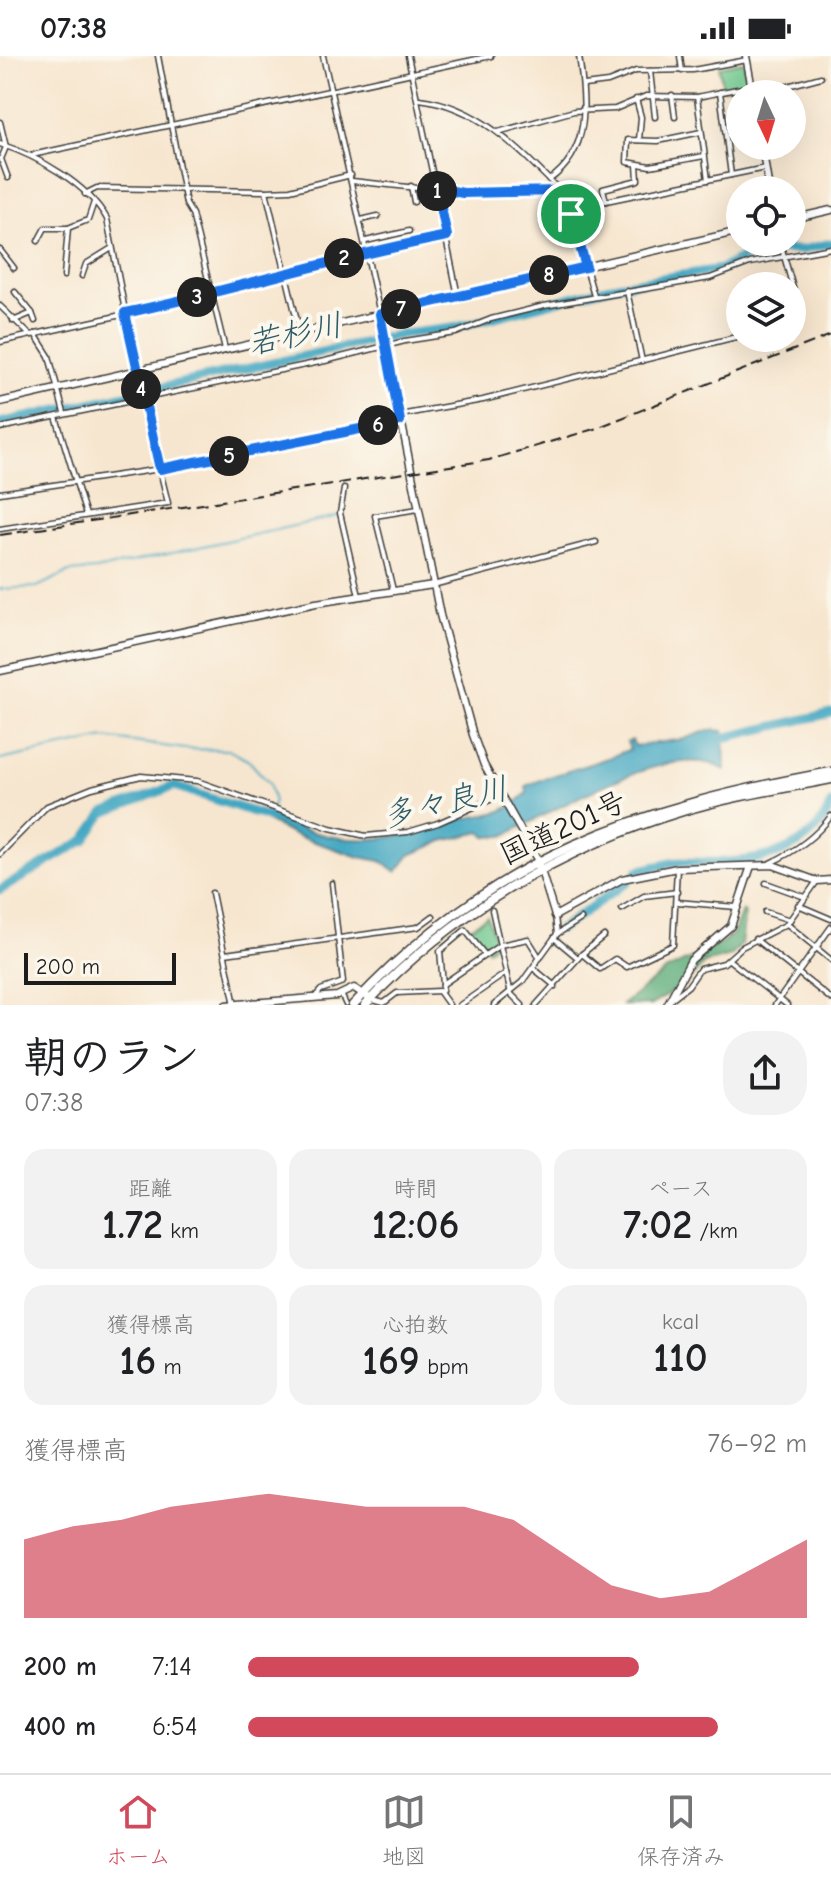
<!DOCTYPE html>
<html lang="ja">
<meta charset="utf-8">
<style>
:root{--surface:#fff;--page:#f2f2f2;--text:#202124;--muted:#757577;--line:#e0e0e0;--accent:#d1495b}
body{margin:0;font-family:"Comic Neue","Klee One",sans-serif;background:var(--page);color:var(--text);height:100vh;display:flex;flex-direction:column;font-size:30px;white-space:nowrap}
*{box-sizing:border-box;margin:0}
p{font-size:26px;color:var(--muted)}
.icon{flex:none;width:44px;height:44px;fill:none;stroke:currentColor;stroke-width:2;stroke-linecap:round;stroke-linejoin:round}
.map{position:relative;height:949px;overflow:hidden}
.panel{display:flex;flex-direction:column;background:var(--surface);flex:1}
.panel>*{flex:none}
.needle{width:52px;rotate:176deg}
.tools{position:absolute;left:726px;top:24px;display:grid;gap:16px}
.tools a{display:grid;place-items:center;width:80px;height:80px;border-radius:50%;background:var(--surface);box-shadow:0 8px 32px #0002;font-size:40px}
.scale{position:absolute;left:24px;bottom:20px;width:152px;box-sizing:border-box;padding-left:8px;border:4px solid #1c1c1c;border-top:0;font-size:22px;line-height:28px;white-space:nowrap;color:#1c1c1c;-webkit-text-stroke:6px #fbf7ec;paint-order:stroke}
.pin{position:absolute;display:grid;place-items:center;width:68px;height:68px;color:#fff;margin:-34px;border:4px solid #fff;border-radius:50%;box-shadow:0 2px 8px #0007}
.km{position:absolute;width:40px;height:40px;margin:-20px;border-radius:50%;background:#222;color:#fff;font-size:22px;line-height:40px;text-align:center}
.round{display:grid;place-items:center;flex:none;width:84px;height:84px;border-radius:32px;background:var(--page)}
.summary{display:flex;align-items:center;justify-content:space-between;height:136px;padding:0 24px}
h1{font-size:44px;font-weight:600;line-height:60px}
.figures{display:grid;grid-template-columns:repeat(3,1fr);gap:12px;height:136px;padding:8px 24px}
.figures div{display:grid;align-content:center;border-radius:20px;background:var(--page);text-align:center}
.figures b{font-size:40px;font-weight:600}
.figures small{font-size:22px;font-weight:400}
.figures p{font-size:22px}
.chart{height:224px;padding:16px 24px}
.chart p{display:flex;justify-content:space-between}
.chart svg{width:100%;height:144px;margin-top:8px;fill:var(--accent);opacity:.7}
ul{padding:0 24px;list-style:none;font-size:26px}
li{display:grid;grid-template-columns:128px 96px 1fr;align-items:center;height:60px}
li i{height:20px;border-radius:10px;background:var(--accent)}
.status{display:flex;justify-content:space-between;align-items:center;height:56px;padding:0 40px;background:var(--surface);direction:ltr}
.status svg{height:22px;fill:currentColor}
.tab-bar{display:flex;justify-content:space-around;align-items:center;height:112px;border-top:2px solid var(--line);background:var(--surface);font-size:22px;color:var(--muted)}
.tab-bar a{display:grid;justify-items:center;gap:4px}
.tab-bar .current{color:var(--accent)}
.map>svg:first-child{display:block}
.green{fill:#6fc88f;stroke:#467256;stroke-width:2}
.forest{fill:#5bac7a;stroke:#3c644b;stroke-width:2}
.water{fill:#42a7c2;stroke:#2f626f;stroke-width:2}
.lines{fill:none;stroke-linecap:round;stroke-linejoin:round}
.stream{stroke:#42a7c2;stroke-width:2}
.river{stroke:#42a7c2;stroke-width:9}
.street-casing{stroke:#3d3a37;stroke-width:7}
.secondary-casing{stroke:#3d3a37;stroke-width:9}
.highway-casing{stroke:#3d3a37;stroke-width:11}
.street{stroke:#fff;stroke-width:4}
.secondary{stroke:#fff;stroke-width:6}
.highway{stroke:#fff;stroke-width:8}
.rail{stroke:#1c1c1c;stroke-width:2;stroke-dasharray:12 6;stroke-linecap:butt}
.route-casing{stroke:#fff;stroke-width:16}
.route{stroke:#1a73e8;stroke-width:10}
.labels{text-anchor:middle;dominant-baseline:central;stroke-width:8;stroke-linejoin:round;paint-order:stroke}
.street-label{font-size:30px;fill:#1c1c1c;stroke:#fbf7ec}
.water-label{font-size:32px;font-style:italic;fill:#2d5b67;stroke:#fbf7ec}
</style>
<div class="status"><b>07:38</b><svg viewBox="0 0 49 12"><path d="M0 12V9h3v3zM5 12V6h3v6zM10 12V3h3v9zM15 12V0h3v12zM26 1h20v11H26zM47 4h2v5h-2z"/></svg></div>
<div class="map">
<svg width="831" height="949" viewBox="0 0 831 949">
<rect width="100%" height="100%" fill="#fbf7ec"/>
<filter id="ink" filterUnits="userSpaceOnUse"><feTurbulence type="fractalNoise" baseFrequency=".0125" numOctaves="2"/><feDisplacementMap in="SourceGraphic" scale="16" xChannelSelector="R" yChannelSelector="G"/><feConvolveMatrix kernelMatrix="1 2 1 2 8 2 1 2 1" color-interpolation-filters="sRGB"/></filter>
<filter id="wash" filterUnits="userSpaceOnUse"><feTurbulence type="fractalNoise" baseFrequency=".006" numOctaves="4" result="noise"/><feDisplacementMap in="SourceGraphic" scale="32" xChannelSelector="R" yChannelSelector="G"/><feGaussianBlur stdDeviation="1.8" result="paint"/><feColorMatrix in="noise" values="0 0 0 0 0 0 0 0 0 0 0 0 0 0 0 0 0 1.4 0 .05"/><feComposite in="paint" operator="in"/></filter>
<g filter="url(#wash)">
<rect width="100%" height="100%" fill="#f7e6cf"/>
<!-- green -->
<g class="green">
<polygon points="743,6 748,28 723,33 719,11"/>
<polygon points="487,860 496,886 488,894 471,871"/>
</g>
<!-- forest -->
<polygon class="forest" points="742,855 745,857 741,889 731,900 704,907 685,928 651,949 622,949 665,915 721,888 733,878"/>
<!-- water -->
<path class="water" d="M 709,674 L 724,675 L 725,714 C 674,680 554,756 503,780 L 486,781 L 481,776 L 443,785 L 410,799 L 397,816 L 381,805 L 359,801 L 291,778 L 262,762 L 264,756 C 340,795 382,787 460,764 C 492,755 499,763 527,737 L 526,730 C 559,715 596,709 630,693 L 627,686 L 632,684 L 635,690 L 684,683 Z"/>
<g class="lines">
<!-- stream -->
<g class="stream">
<polyline points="0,533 37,531 69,516 96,514 338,460"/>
<polyline points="0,704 105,682 185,693 229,694 249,705 269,727 274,746 269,759"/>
</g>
<!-- river -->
<g class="river">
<polyline points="0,367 403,278 453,272 618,229 721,213 759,193 802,194 831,187"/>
<polyline points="715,684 831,657"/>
<path d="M 679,806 C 733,807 807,809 831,748"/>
<polyline points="637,815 675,806"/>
<polyline points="0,834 85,784 104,757 174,730 274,763"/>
<polyline points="560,873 627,826"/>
</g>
</g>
</g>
<g filter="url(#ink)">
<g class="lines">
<defs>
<g id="street">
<polyline points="158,0 186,148 192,158 225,293"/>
<polyline points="323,0 380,258"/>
<polyline points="408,0 458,240"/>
<polyline points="680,0 682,15"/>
<polyline points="650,15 655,61"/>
<polyline points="584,29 608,26 636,15 693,14 747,4"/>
<polyline points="720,36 731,119"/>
<polyline points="758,38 821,21"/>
<polyline points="672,39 675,61"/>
<polyline points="697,41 708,124"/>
<path d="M 419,43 C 479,50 520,94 560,135 L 568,148 L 594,240"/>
<polyline points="636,43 641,61 639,84"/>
<polyline points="0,66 6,91 1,103 8,122"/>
<polyline points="498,76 574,55 615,53 646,40 697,41 752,30"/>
<polyline points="701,76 658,85 628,84 627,106 650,110 704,100"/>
<path d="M 0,88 C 37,100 88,128 107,163 L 142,341 L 168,447 L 0,473"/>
<polyline points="32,99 491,0"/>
<path d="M 549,124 C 591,95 586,46 579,0"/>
<polyline points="352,125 463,137 560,135"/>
<polyline points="411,130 414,146"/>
<polyline points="266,135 300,277"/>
<polyline points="85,138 97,132 266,135 290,134 351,119"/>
<polyline points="606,145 603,133 638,124 637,109"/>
<polyline points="571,158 606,145 765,112"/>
<polyline points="361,164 378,160"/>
<polyline points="38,185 45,172 68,172 88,164 94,146"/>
<polyline points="366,185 409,175"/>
<polyline points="780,186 801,260 792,266"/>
<polyline points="0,194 14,212"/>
<polyline points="64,220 68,172"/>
<polyline points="82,220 86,208 112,192"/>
<polyline points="627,235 642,305"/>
<polyline points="0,250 30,279"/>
<polyline points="32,257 35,265"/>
<polyline points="13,265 32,257 15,236"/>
<polyline points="35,278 49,300 64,357"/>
<polyline points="0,286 211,239 368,195 447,180"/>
<polyline points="400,359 483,344 740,280"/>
<polyline points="56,361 86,459"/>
<polyline points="0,372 325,305 405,285 456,277 491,263 544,250 710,222 750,207 831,192"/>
<polyline points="344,433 340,457 359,540"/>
<polyline points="0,437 160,413 400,365"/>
<polyline points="433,529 596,486"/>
<polyline points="393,534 375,460 418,453"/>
<polyline points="0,798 47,750 92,732 141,720 197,725 330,772 366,780 408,776 438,767 501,739"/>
<path d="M 770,807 C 794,796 815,782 831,760"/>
<polyline points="766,827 805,841"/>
<polyline points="212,837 235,949"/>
<polyline points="677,846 736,851"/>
<polyline points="798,849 831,863"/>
<polyline points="622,853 644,840 677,836"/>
<polyline points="492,854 511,938 522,949"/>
<polyline points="765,856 790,864"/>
<polyline points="787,868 831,904"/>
<polyline points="557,878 581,863"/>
<polyline points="554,882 578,902"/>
<polyline points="755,883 831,943"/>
<polyline points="225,898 418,871 433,860"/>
<polyline points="582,898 604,880"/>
<polyline points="729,904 787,949"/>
<polyline points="533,912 555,930"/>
<polyline points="443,928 440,895 465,874 485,899"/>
<polyline points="442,935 443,928 500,889 528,883 540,902"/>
<polyline points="341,938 346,949"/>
<polyline points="315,941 321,934 343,926 332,827"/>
<polyline points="373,944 384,947 397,937 439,935 449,949"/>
<polyline points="670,944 688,930 700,913 724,907 742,891 787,868 817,825"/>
<polyline points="460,949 506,917"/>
<polyline points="494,949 522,926 557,878 555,860"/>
<polyline points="536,949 582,898 600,913 615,903 627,911 673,889 677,812"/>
<polyline points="775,949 831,871"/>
</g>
<g id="secondary">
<polyline points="746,0 753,38"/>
<polyline points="762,90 769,134"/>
<polyline points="792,163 831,154"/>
<polyline points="380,258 440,559 473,679 484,709 538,805 555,860 622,823 677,812 773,809 817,825 831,824"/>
<polyline points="0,346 740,175"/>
<polyline points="0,615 316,547 433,529"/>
<polyline points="226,949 337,940 354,932 371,943"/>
<polyline points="667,949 691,904 731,870 751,810"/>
</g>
<g id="highway">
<path d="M 353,949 C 490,801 638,751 831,716"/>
<path d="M 365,949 C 450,858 563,791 683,755 C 731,740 781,733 831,723"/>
</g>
</defs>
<!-- street casing -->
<use href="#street" class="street-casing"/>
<!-- secondary casing -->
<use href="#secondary" class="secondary-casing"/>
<!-- highway casing -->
<use href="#highway" class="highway-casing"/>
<!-- street -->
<use href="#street" class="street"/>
<!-- secondary -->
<use href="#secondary" class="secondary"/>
<!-- highway -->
<use href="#highway" class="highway"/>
<!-- rail -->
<polyline class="rail" points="0,479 489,404 594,373 831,279"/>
</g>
</g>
<g class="lines" filter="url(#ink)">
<defs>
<path id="route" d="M 437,132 L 463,137 L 560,135 L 568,148 L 586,211 L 380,258 L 400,365 L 160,413 L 125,257 C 233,234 338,201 447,180 Z"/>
</defs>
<!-- route casing -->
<use href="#route" class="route-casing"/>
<!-- route -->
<use href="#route" class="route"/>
</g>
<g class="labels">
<!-- street labels -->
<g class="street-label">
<text transform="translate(563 772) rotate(-25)">国道201号</text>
</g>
<!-- water labels -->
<g class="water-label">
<text transform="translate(295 278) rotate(-12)">若杉川</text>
<text transform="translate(445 746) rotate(-13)">多々良川</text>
</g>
</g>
</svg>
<div class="tools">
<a><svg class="needle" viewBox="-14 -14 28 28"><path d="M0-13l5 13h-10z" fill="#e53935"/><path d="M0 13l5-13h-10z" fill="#757577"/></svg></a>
<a><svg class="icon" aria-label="locate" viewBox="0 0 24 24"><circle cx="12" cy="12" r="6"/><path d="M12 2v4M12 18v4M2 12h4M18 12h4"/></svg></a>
<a><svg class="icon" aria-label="layers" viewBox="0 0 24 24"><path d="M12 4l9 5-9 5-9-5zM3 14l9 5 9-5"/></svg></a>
</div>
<div class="scale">200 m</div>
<div class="pin" style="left:571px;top:158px;background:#1e9e55"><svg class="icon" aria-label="arrive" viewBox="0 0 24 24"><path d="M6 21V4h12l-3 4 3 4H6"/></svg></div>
<b class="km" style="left:437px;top:135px">1</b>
<b class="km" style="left:344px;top:202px">2</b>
<b class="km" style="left:197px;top:241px">3</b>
<b class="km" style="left:141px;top:333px">4</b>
<b class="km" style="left:229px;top:400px">5</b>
<b class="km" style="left:378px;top:369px">6</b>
<b class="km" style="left:401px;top:253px">7</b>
<b class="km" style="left:549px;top:219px">8</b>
</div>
<section class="panel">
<div class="summary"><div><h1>朝のラン</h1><p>07:38</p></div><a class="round"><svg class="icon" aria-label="share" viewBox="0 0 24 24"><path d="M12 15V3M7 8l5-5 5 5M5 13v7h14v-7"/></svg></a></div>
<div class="figures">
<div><p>距離</p><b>1.72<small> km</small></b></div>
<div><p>時間</p><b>12:06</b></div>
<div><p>ペース</p><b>7:02<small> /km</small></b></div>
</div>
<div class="figures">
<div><p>獲得標高</p><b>16<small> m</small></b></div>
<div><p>心拍数</p><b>169<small> bpm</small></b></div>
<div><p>kcal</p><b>110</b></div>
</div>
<div class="chart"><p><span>獲得標高</span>76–92 m</p>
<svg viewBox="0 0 160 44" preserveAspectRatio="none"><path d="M0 44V20L10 16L20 14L30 10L40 8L50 6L60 8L70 10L80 10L90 10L100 14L110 24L120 34L130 38L140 36L150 28L160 20V44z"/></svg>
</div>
<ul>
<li><b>200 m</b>7:14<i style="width:70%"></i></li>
<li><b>400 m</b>6:54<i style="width:84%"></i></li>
</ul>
</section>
<nav class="tab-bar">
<a class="current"><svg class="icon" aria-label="home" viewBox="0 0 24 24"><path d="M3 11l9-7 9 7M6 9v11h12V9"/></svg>ホーム</a>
<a><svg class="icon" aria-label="map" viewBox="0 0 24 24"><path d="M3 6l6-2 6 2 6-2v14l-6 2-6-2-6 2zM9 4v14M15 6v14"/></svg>地図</a>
<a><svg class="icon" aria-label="saved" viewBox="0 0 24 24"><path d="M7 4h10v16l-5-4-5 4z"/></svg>保存済み</a>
</nav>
